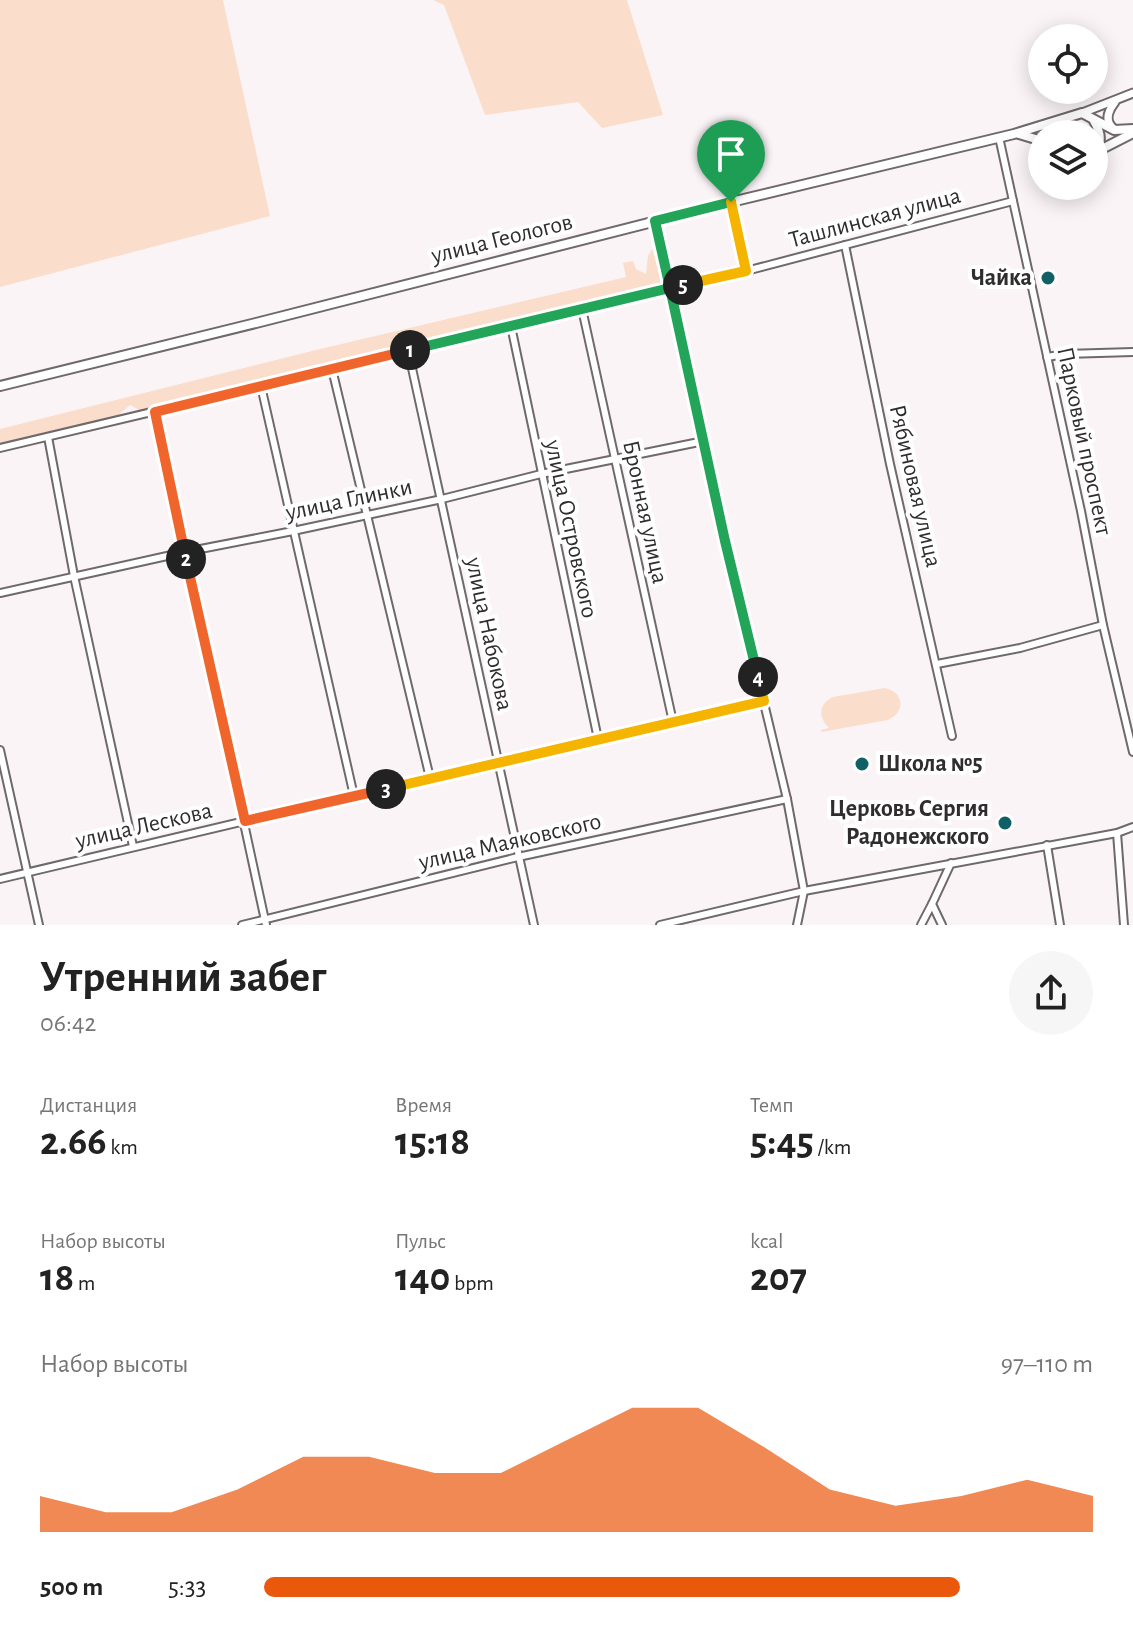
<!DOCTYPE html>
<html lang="ru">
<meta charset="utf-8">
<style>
:root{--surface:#fff;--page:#f6f6f6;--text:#222;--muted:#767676;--accent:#ea580c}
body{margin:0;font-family:"Alegreya Sans",sans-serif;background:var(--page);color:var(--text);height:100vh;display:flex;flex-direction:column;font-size:30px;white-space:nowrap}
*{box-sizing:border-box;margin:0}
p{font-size:26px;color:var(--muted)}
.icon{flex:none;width:44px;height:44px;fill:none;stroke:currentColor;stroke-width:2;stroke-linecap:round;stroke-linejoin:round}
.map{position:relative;height:925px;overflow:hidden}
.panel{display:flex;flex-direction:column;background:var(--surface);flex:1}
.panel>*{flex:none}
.buttons{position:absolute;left:1028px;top:24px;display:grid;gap:16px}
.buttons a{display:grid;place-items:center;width:80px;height:80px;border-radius:50%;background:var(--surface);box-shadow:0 4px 20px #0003;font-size:40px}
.pin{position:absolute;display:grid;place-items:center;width:68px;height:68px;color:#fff;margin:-82px -34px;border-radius:50% 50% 50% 0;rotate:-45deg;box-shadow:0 0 8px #0007}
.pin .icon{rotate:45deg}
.km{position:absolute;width:40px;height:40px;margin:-20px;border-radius:50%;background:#222;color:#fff;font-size:22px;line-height:40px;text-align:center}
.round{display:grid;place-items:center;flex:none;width:84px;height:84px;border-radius:42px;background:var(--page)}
.summary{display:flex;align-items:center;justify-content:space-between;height:136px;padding:0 40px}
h1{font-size:44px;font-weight:700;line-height:60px}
.stats{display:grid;grid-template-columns:repeat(3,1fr);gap:12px;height:136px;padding:8px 40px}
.stats div{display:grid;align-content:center}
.stats b{font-size:40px;font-weight:700}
.stats small{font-size:22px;font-weight:400}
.stats p{font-size:22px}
.chart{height:224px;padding:16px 40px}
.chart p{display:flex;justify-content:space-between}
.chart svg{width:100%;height:144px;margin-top:8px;fill:var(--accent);opacity:.7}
ul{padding:0 40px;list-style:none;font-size:26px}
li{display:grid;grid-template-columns:128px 96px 1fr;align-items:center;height:60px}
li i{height:20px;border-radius:10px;background:var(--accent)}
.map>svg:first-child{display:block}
.green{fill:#fbddcc}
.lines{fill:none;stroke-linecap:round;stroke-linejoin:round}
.minor-casing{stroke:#6f696b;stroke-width:10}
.tertiary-casing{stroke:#6f696b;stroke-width:11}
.secondary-casing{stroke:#6f696b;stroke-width:12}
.minor{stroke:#fff;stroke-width:6}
.tertiary{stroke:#fff;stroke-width:7}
.secondary{stroke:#fff;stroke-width:8}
.split-1-casing{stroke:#fff;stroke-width:16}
.split-2-casing{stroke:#fff;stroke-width:16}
.split-3-casing{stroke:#fff;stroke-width:16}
.split-4-casing{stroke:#fff;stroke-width:16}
.split-5-casing{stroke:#fff;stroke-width:16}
.split-6-casing{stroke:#fff;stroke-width:16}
.split-1{stroke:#22a559;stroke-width:10}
.split-2{stroke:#f0652b;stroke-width:10}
.split-3{stroke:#f0652b;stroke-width:10}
.split-4{stroke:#f5b400;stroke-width:10}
.split-5{stroke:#22a559;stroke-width:10}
.split-6{stroke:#f5b400;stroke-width:10}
.poi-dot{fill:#106167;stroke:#fff;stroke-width:3}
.labels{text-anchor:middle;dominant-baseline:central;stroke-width:8;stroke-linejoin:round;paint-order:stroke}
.street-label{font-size:24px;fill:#2f2d2e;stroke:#fff}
.poi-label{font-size:24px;font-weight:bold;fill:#2f2d2e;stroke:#fff;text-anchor:end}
</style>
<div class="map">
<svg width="1133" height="925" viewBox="0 0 1133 925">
<rect width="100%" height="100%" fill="#faf4f6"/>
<!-- green -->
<g class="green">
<polygon points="0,0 223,0 270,216 0,287"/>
<polygon points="433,0 627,0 663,115 602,128 578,102 485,115 444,5"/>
<polygon points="652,249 665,287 479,328 446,337 434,336 414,346 141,411 130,405 114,419 0,446 0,429 316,350 626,277 623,263 633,261 636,269 646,274 648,256"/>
<path d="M 885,688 C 904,692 906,712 888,720 L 821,732 L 821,730 L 829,728 C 818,717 818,704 833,697 Z"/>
</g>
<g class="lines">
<defs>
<g id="minor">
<polyline points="999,137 1081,511 1103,625 1133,752"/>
<polyline points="731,202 746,271"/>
<polyline points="655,221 725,541 787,799 804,891 797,925"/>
<polyline points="845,245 890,464 952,736"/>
<polyline points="582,309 673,722"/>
<polyline points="511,326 598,739"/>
<polyline points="408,350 534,925"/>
<polyline points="1047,357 1065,354 1133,352"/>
<polyline points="332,369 430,778"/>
<polyline points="261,386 354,796"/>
<polyline points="155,412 266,925"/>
<polyline points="48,437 74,576 133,846"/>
<polyline points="0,448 746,271 1013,201"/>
<polyline points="0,593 185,552 293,531 442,499 541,474 704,441"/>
<polyline points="937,664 1020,648 1103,625"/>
<polyline points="0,750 39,925"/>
<polyline points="1117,833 1124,925"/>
<polyline points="1047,845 1060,925"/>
<polyline points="0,879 498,761 764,701"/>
<polyline points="242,925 518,857 787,799"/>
<polyline points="660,925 804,891 1117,833 1133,827"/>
<polyline points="921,925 932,904"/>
<polyline points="942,925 932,904 951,863"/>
</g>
<g id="tertiary">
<polyline points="1082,113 1133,93"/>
<path d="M 1114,129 C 1104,121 1108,111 1115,102"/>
</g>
<g id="secondary">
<path d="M 1094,121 C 1100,131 1103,142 1095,152"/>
<polyline points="1019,134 1042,141"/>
<polyline points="1057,134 1057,128 1064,120"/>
<polyline points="1094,153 1133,133"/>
<polyline points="0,386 256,323 731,202 1014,134 1082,113 1114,130 1133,129"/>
</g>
</defs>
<!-- minor casing -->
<use href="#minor" class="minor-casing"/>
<!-- tertiary casing -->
<use href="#tertiary" class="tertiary-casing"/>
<!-- secondary casing -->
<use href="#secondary" class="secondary-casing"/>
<!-- minor -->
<use href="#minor" class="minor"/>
<!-- tertiary -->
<use href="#tertiary" class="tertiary"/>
<!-- secondary -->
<use href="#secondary" class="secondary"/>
</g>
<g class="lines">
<defs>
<polyline id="split-1" points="410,350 670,288 655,221 731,202"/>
<polyline id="split-2" points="186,559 155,412 410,350"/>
<polyline id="split-3" points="186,559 245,821 386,789"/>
<polyline id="split-4" points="386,789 764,701 758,677"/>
<polyline id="split-5" points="683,285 670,288 725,541 758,677"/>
<polyline id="split-6" points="683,285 746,271 731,202"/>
</defs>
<!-- split-1 casing -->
<use href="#split-1" class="split-1-casing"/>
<!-- split-2 casing -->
<use href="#split-2" class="split-2-casing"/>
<!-- split-3 casing -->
<use href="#split-3" class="split-3-casing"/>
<!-- split-4 casing -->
<use href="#split-4" class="split-4-casing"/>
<!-- split-5 casing -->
<use href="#split-5" class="split-5-casing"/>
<!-- split-6 casing -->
<use href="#split-6" class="split-6-casing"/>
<!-- split-1 -->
<use href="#split-1" class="split-1"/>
<!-- split-2 -->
<use href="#split-2" class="split-2"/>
<!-- split-3 -->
<use href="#split-3" class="split-3"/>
<!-- split-4 -->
<use href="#split-4" class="split-4"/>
<!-- split-5 -->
<use href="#split-5" class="split-5"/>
<!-- split-6 -->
<use href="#split-6" class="split-6"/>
</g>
<!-- markers -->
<g class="poi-dot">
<circle cx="1048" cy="278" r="8"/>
<circle cx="862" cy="764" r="8"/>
<circle cx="1005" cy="823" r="8"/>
</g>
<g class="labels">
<!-- street labels -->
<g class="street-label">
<text transform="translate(875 218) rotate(-15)">Ташлинская улица</text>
<text transform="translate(502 239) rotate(-14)">улица Геологов</text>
<text transform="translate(1084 441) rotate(78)">Парковый проспект</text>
<text transform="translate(915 486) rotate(77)">Рябиновая улица</text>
<text transform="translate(349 500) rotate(-12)">улица Глинки</text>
<text transform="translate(645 512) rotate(78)">Бронная улица</text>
<text transform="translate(571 529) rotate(78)">улица Островского</text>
<text transform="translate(489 634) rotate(78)">улица Набокова</text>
<text transform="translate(144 826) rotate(-13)">улица Лескова</text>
<text transform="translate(510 842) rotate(-13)">улица Маяковского</text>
</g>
<!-- poi labels -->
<g class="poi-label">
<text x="1032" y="278">Чайка</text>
<text x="878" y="764" text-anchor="start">Школа №5</text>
<text x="989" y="809">Церковь Сергия<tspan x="989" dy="28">Радонежского</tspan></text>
</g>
</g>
</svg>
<div class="buttons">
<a><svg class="icon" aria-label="locate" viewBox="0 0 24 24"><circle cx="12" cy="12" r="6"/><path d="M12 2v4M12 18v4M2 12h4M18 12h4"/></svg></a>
<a><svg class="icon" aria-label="layers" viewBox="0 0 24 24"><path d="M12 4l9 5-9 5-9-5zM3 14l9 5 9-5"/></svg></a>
</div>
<div class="pin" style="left:731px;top:202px;background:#1e9e55"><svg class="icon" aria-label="arrive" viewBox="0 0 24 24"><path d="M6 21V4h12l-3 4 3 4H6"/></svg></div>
<b class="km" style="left:410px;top:350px">1</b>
<b class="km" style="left:186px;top:559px">2</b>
<b class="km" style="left:386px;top:789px">3</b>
<b class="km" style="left:758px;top:677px">4</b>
<b class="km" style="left:683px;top:285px">5</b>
</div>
<section class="panel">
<div class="summary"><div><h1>Утренний забег</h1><p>06:42</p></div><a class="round"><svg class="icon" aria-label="share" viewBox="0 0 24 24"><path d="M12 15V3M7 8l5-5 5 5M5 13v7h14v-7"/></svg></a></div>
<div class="stats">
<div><p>Дистанция</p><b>2.66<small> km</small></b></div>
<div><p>Время</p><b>15:18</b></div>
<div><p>Темп</p><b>5:45<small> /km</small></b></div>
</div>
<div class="stats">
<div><p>Набор высоты</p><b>18<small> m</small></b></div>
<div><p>Пульс</p><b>140<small> bpm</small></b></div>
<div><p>kcal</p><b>207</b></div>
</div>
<div class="chart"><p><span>Набор высоты</span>97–110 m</p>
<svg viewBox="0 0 160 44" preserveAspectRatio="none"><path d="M0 44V33L10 38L20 38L30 31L40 21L50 21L60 26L70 26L80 16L90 6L100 6L110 18L120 31L130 36L140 33L150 28L160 33V44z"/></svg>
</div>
<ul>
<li><b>500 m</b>5:33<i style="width:84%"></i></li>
</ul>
</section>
